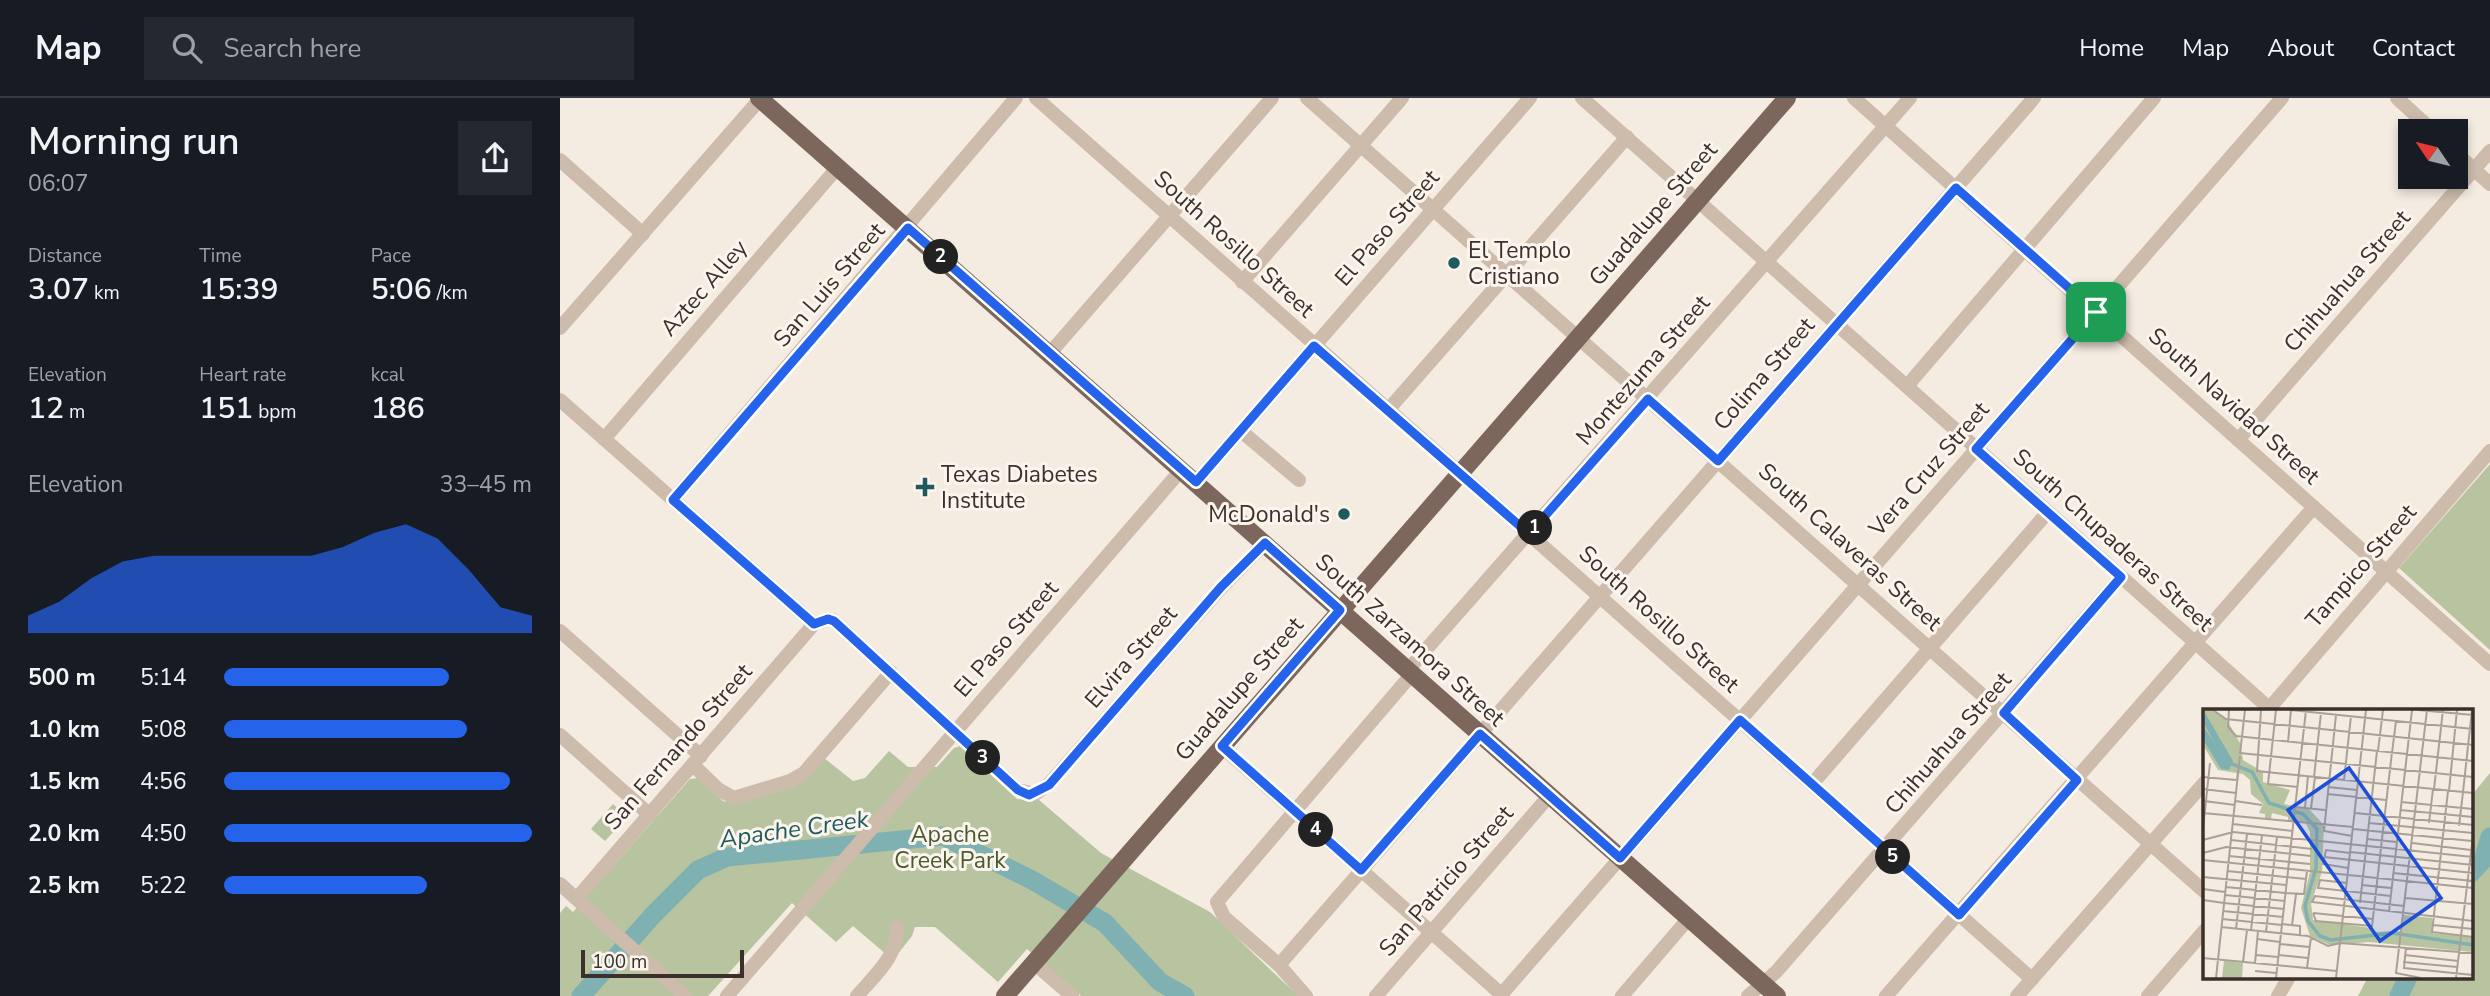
<!DOCTYPE html>
<meta charset="utf-8">
<style>
:root{--surface:#171b24;--page:#242831;--text:#f1f3f6;--muted:#9ea1a6;--line:#363941;--accent:#2563eb}
body{margin:0;font-family:"Nunito Sans",sans-serif;background:var(--page);color:var(--text);height:100vh;display:flex;flex-direction:column;font-size:26px;white-space:nowrap}
*{box-sizing:border-box;margin:0}
p{font-size:23px;color:var(--muted)}
.icon{flex:none;width:38px;height:38px;fill:none;stroke:currentColor;stroke-width:2;stroke-linecap:round;stroke-linejoin:round}
.map{position:relative;flex:1;overflow:hidden}
.drawer{display:flex;flex-direction:column;background:var(--surface);width:560px}
.drawer>*{flex:none}
.needle{width:46px;rotate:305deg}
.fabs{position:absolute;left:1838px;top:21px;display:grid;gap:14px}
.fabs a{display:grid;place-items:center;width:70px;height:70px;border-radius:0px;background:var(--surface);box-shadow:0 4px 10px #0003;font-size:35px}
.scale{position:absolute;left:21px;bottom:18px;width:163px;box-sizing:border-box;padding-left:7px;border:4px solid #3b302b;border-top:0;font-size:19px;line-height:24px;white-space:nowrap;color:#3b302b;-webkit-text-stroke:5px #fbf5ee;paint-order:stroke}
.pin{position:absolute;display:grid;place-items:center;width:60px;height:60px;color:#fff;margin:-30px;border-radius:14px;box-shadow:0 4px 10px #0006}
.km{position:absolute;width:35px;height:35px;margin:-18px;border-radius:50%;background:#222;color:#fff;font-size:19px;line-height:35px;text-align:center}
.round{display:grid;place-items:center;flex:none;width:74px;height:74px;border-radius:0px;background:var(--page)}
.overview{display:flex;align-items:center;justify-content:space-between;height:119px;padding:0 28px}
h1{font-size:38px;font-weight:600;line-height:52px}
.stats{display:grid;grid-template-columns:repeat(3,1fr);gap:10px;height:119px;padding:7px 28px}
.stats div{display:grid;align-content:center}
.stats b{font-size:30px;font-weight:600}
.stats small{font-size:19px;font-weight:400}
.stats p{font-size:19px}
.chart{height:196px;padding:14px 28px}
.chart p{display:flex;justify-content:space-between}
.chart svg{width:100%;height:126px;margin-top:7px;fill:var(--accent);opacity:.7}
ul{padding:0 28px;list-style:none;font-size:23px}
li{display:grid;grid-template-columns:112px 84px 1fr;align-items:center;height:52px}
li i{height:18px;border-radius:9px;background:var(--accent)}
header{display:flex;align-items:center;gap:42px;box-sizing:border-box;height:98px;padding:0 35px;background:var(--surface);border-bottom:2px solid var(--line)}
header strong{font-size:33px}
nav{display:flex;gap:38px;margin-inline-start:auto;font-size:24px}
.search{width:490px;height:63px;background:var(--page);display:flex;align-items:center;gap:18px;box-sizing:border-box;padding:0 24px;border-radius:0px;color:var(--muted);font-size:26px}
main{display:flex;flex:1;min-height:0}
.map>svg:first-child{display:block}
.green{fill:#b8c4a0}
.lines{fill:none;stroke-linecap:round;stroke-linejoin:round}
.river{stroke:#7fb0b2;stroke-width:19}
.minor{stroke:#cdbbac;stroke-width:14}
.major{stroke:#7d675c;stroke-width:18}
.route-casing{stroke:#fff;stroke-width:14}
.route{stroke:#2563eb;stroke-width:9}
.poi-dot{fill:#1f5a5e;stroke:#fbf5ee;stroke-width:2.5}
.labels{text-anchor:middle;dominant-baseline:central;stroke-width:6;stroke-linejoin:round;paint-order:stroke}
.street-label{font-size:23px;fill:#3b302b;stroke:#fbf5ee}
.poi-label{font-size:23px;fill:#3b302b;stroke:#fbf5ee;text-anchor:start}
.park-label{font-size:23px;fill:#4a5a2e;stroke:#fbf5ee}
.water-label{font-size:24px;font-style:italic;fill:#1f5a5e;stroke:#fbf5ee}
.inset-river{fill:none;stroke:#7fb0b2;stroke-width:3.5}
.inset-road{fill:none;stroke:#aaa098;stroke-width:2}
.view{fill:#1d4ed8;fill-opacity:0.15;stroke:#1d4ed8;stroke-width:3.5}
.inset-edge{fill:none;stroke:#3b302b;stroke-width:3.5}
</style>
<header>
<strong>Map</strong>
<div class="search"><svg class="icon" aria-label="search" viewBox="0 0 24 24"><circle cx="10" cy="10" r="6"/><path d="M15 15l6 6"/></svg>Search here</div>
<nav><a>Home</a><a>Map</a><a>About</a><a>Contact</a></nav>
</header>
<main>
<section class="drawer">
<div class="overview"><div><h1>Morning run</h1><p>06:07</p></div><a class="round"><svg class="icon" aria-label="share" viewBox="0 0 24 24"><path d="M12 15V3M7 8l5-5 5 5M5 13v7h14v-7"/></svg></a></div>
<div class="stats">
<div><p>Distance</p><b>3.07<small> km</small></b></div>
<div><p>Time</p><b>15:39</b></div>
<div><p>Pace</p><b>5:06<small> /km</small></b></div>
</div>
<div class="stats">
<div><p>Elevation</p><b>12<small> m</small></b></div>
<div><p>Heart rate</p><b>151<small> bpm</small></b></div>
<div><p>kcal</p><b>186</b></div>
</div>
<div class="chart"><p><span>Elevation</span>33–45 m</p>
<svg viewBox="0 0 160 44" preserveAspectRatio="none"><path d="M0 44V38L10 33L20 25L30 19L40 17L50 17L60 17L70 17L80 17L90 17L100 14L110 9L120 6L130 11L140 22L150 35L160 38V44z"/></svg>
</div>
<ul>
<li><b>500 m</b>5:14<i style="width:73%"></i></li>
<li><b>1.0 km</b>5:08<i style="width:79%"></i></li>
<li><b>1.5 km</b>4:56<i style="width:93%"></i></li>
<li><b>2.0 km</b>4:50<i style="width:100%"></i></li>
<li><b>2.5 km</b>5:22<i style="width:66%"></i></li>
</ul>
</section>
<div class="map">
<svg width="1930" height="898" viewBox="0 0 1930 898">
<rect width="100%" height="100%" fill="#f4ebe1"/>
<!-- green -->
<g class="green">
<polygon points="1930,366 1930,552 1839,470"/>
<polygon points="400,648 457,701 479,702 541,755 650,814 738,898 521,898 467,851 438,884 375,829 355,829 352,838 333,862 293,828 276,844 232,805 148,898 0,898 0,815 6,808 13,814 130,681 139,680 163,703 172,705 264,660 293,683 305,680 329,653 348,669 377,669 394,650"/>
<polygon points="1930,675 1930,898 1798,898 1808,879 1911,879 1911,698"/>
<polygon points="53,706 67,719 45,743 31,731"/>
</g>
<g class="lines">
<!-- river -->
<g class="river">
<polyline points="1911,775 1923,762 1930,739"/>
<polyline points="21,898 94,816 138,772 167,759 383,738 472,782 545,825 600,884 625,898"/>
<polyline points="1839,898 1848,879"/>
</g>
<!-- minor -->
<g class="minor">
<polyline points="476,0 1472,881"/>
<polyline points="747,0 1645,794"/>
<polyline points="1022,0 1709,610"/>
<polyline points="1294,0 1930,566"/>
<polyline points="1837,0 1873,33"/>
<polyline points="1895,54 1930,86"/>
<polyline points="0,62 83,136"/>
<polyline points="682,184 842,0"/>
<polyline points="0,230 201,0"/>
<polyline points="490,255 712,0"/>
<polyline points="1347,288 1594,0"/>
<polyline points="0,302 254,526"/>
<polyline points="828,312 1067,39"/>
<polyline points="681,333 739,382"/>
<polyline points="44,341 278,69"/>
<polyline points="1678,342 1930,53"/>
<polyline points="636,384 970,0"/>
<polyline points="113,402 456,0"/>
<polyline points="0,533 141,658"/>
<polyline points="848,572 1350,0"/>
<polyline points="1707,613 1930,353"/>
<polyline points="0,637 90,717"/>
<polyline points="661,648 941,896"/>
<polyline points="133,667 158,691 174,700 230,683 244,675 331,574"/>
<polyline points="1252,686 1488,414"/>
<polyline points="0,786 125,898"/>
<polyline points="17,800 254,526 268,521 273,522 458,692 475,696 489,686 661,490 705,445"/>
<polyline points="474,865 512,898"/>
<polyline points="719,867 1474,0"/>
<polyline points="167,898 622,371"/>
<path d="M 297,898 C 315,877 338,858 337,829"/>
<polyline points="746,898 719,867 664,819 657,804 852,576"/>
<polyline points="816,898 990,697"/>
<polyline points="940,898 1722,0"/>
<polyline points="1062,898 1129,820"/>
<polyline points="1188,898 1216,874 1561,479"/>
<polyline points="1326,898 1754,409"/>
<polyline points="1457,898 1645,684"/>
<polyline points="1588,898 1645,832"/>
<polyline points="1718,898 1729,879"/>
</g>
<!-- major -->
<g class="major">
<polyline points="199,0 1217,898"/>
<polyline points="445,898 1227,0"/>
</g>
</g>
<g class="lines">
<defs>
<polygon id="route" points="1396,90 1536,214 1416,351 1561,479 1444,615 1517,682 1399,817 1180,622 1060,760 920,636 801,772 662,648 780,512 705,445 661,489 489,687 469,697 458,692 274,523 268,521 254,526 113,402 348,130 636,384 754,248 969,436 1088,301 1158,363"/>
</defs>
<!-- route casing -->
<use href="#route" class="route-casing"/>
<!-- route -->
<use href="#route" class="route"/>
</g>
<!-- markers -->
<g class="poi-dot">
<circle cx="894" cy="165" r="7"/>
<path d="M361.5 378.5h7v7h7v7h-7v7h-7v-7h-7v-7h7z"/>
<circle cx="784" cy="416" r="7"/>
</g>
<g class="labels">
<!-- street labels -->
<g class="street-label">
<text transform="translate(1093 116) rotate(-49)">Guadalupe Street</text>
<text transform="translate(827 130) rotate(-49)">El Paso Street</text>
<text transform="translate(674 146) rotate(42)">South Rosillo Street</text>
<text transform="translate(1787 183) rotate(-49)">Chihuahua Street</text>
<text transform="translate(269 187) rotate(-49)">San Luis Street</text>
<text transform="translate(144 190) rotate(-49)">Aztec Alley</text>
<text transform="translate(1083 272) rotate(-49)">Montezuma Street</text>
<text transform="translate(1204 276) rotate(-49)">Colima Street</text>
<text transform="translate(1674 308) rotate(42)">South Navidad Street</text>
<text transform="translate(1369 371) rotate(-49)">Vera Cruz Street</text>
<text transform="translate(1553 442) rotate(42)">South Chupaderas Street</text>
<text transform="translate(1290 449) rotate(42)">South Calaveras Street</text>
<text transform="translate(1801 468) rotate(-49)">Tampico Street</text>
<text transform="translate(1099 521) rotate(42)">South Rosillo Street</text>
<text transform="translate(446 541) rotate(-49)">El Paso Street</text>
<text transform="translate(850 542) rotate(42)">South Zarzamora Street</text>
<text transform="translate(571 559) rotate(-49)">Elvira Street</text>
<text transform="translate(679 591) rotate(-49)">Guadalupe Street</text>
<text transform="translate(1388 645) rotate(-49)">Chihuahua Street</text>
<text transform="translate(118 649) rotate(-49)">San Fernando Street</text>
<text transform="translate(886 783) rotate(-49)">San Patricio Street</text>
</g>
<!-- poi labels -->
<g class="poi-label">
<text x="908" y="152">El Templo<tspan x="908" dy="26">Cristiano</tspan></text>
<text x="381" y="376">Texas Diabetes<tspan x="381" dy="26">Institute</tspan></text>
<text x="770" y="416" text-anchor="end">McDonald's</text>
</g>
<!-- park labels -->
<g class="park-label">
<text x="390" y="736">Apache<tspan x="390" dy="26">Creek Park</tspan></text>
</g>
<!-- water labels -->
<g class="water-label">
<text transform="translate(234 731) rotate(-8)">Apache Creek</text>
</g>
</g>
<!-- overview -->
<g transform="translate(1643 611)">
<rect width="270" height="270" fill="#f4ebe1"/>
<path d="M 0,1 L 9,1 L 24,11 L 37,34 L 40,51 L 60,63 L 60,73 L 87,81 L 81,95 L 106,100 L 121,116 L 119,163 L 108,194 L 110,211 L 168,219 L 168,223 L 197,222 L 201,206 L 229,209 L 229,224 L 269,228 L 269,243 L 167,233 L 127,236 L 107,227 L 98,199 L 107,163 L 107,123 L 102,113 L 85,112 L 85,108 L 69,104 L 68,110 L 62,110 L 62,105 L 56,104 L 60,95 L 48,85 L 47,71 L 40,65 L 15,61 L 0,36 ZM 21,252 L 40,254 L 39,269 L 19,269 Z" fill="#b8c4a0"/>
<path d="M 2,4 L 30,52 L 26,61 L 18,60 L 1,32 L 0,17 L 11,33 L 0,13 Z" fill="#7fb0b2"/>
<path class="inset-river" d="M 24,53 L 49,63 L 66,94 L 100,105 L 114,120 L 113,159 L 102,197 L 105,212 L 117,227 L 128,231 L 190,224 L 270,236"/>
<path class="inset-road" d="M 10,1 L 23,10 L 270,36M 26,1 L 25,18 L 33,27 L 270,52M 58,1 L 54,62 L 270,84M 73,1 L 65,75 L 95,78M 88,1 L 270,20M 215,1 L 270,6M 133,6 L 121,122 L 149,127M 85,33 L 88,1M 175,42 L 180,1M 37,44 L 270,68M 189,44 L 193,12M 37,45 L 42,1M 0,68 L 33,71M 111,68 L 118,4M 141,71 L 148,7M 125,78 L 154,81M 0,80 L 33,84M 231,80 L 240,1M 245,82 L 229,223 L 270,228M 246,82 L 254,1M 260,83 L 269,1M 124,85 L 183,91M 1,92 L 32,96M 32,92 L 59,96M 198,93 L 270,100M 92,98 L 122,101M 102,99 L 105,67M 108,99 L 112,68M 197,101 L 270,108M 0,104 L 150,118M 152,104 L 270,116M 166,114 L 270,124M 226,114 L 230,80M 30,115 L 90,122M 256,117 L 260,83M 0,120 L 7,54M 150,120 L 269,132M 164,130 L 194,133M 0,131 L 30,123 L 270,148M 28,131 L 109,140M 209,134 L 268,141M 147,143 L 270,156M 0,144 L 23,138 L 108,147M 26,147 L 107,155M 121,148 L 270,164M 0,151 L 270,179M 145,159 L 120,155 L 123,141 L 147,144M 24,162 L 103,170M 190,164 L 270,172M 0,168 L 83,176M 144,174 L 117,171 L 115,179 L 188,187M 159,176 L 188,179M 23,178 L 82,184M 0,180 L 22,183M 83,184 L 101,185 L 104,162M 22,186 L 82,192M 202,189 L 270,195M 0,191 L 21,194M 21,194 L 81,200M 157,194 L 174,42M 201,197 L 112,187 L 109,193 L 270,212M 20,202 L 80,208M 186,203 L 209,1M 110,204 L 113,212 L 169,217 L 189,43M 110,204 L 170,210M 19,210 L 79,216M 79,215 L 97,217 L 97,226M 89,216 L 93,185M 230,216 L 270,220M 18,218 L 105,227 L 125,237 L 137,234M 33,220 L 44,125M 48,221 L 59,126M 63,223 L 74,128M 54,230 L 77,233M 137,234 L 270,244M 77,235 L 106,238M 203,238 L 201,259 L 270,266M 53,246 L 75,248M 76,246 L 105,249M 202,246 L 255,252M 0,249 L 134,262M 40,253 L 44,221M 200,253 L 254,258M 52,254 L 55,222M 104,259 L 108,228M 52,262 L 73,264M 13,269 L 36,56 L 37,47 L 34,71M 73,269 L 103,1M 133,269 L 163,1M 218,269 L 193,264 L 224,1M 253,269 L 270,127"/>
<path class="view" d="M 146,59 L 238,189 L 177,232 L 85,101 Z"/>
<rect width="270" height="270" class="inset-edge"/>
</g>
</svg>
<div class="fabs">
<a><svg class="needle" viewBox="-14 -14 28 28"><path d="M0-13l5 13h-10z" fill="#e53935"/><path d="M0 13l5-13h-10z" fill="#9ea1a6"/></svg></a>
</div>
<div class="scale">100 m</div>
<div class="pin" style="left:1536px;top:214px;background:#1e9e55"><svg class="icon" aria-label="arrive" viewBox="0 0 24 24"><path d="M6 21V4h12l-3 4 3 4H6"/></svg></div>
<b class="km" style="left:975px;top:430px">1</b>
<b class="km" style="left:381px;top:159px">2</b>
<b class="km" style="left:423px;top:660px">3</b>
<b class="km" style="left:756px;top:732px">4</b>
<b class="km" style="left:1333px;top:759px">5</b>
</div>
</main>
